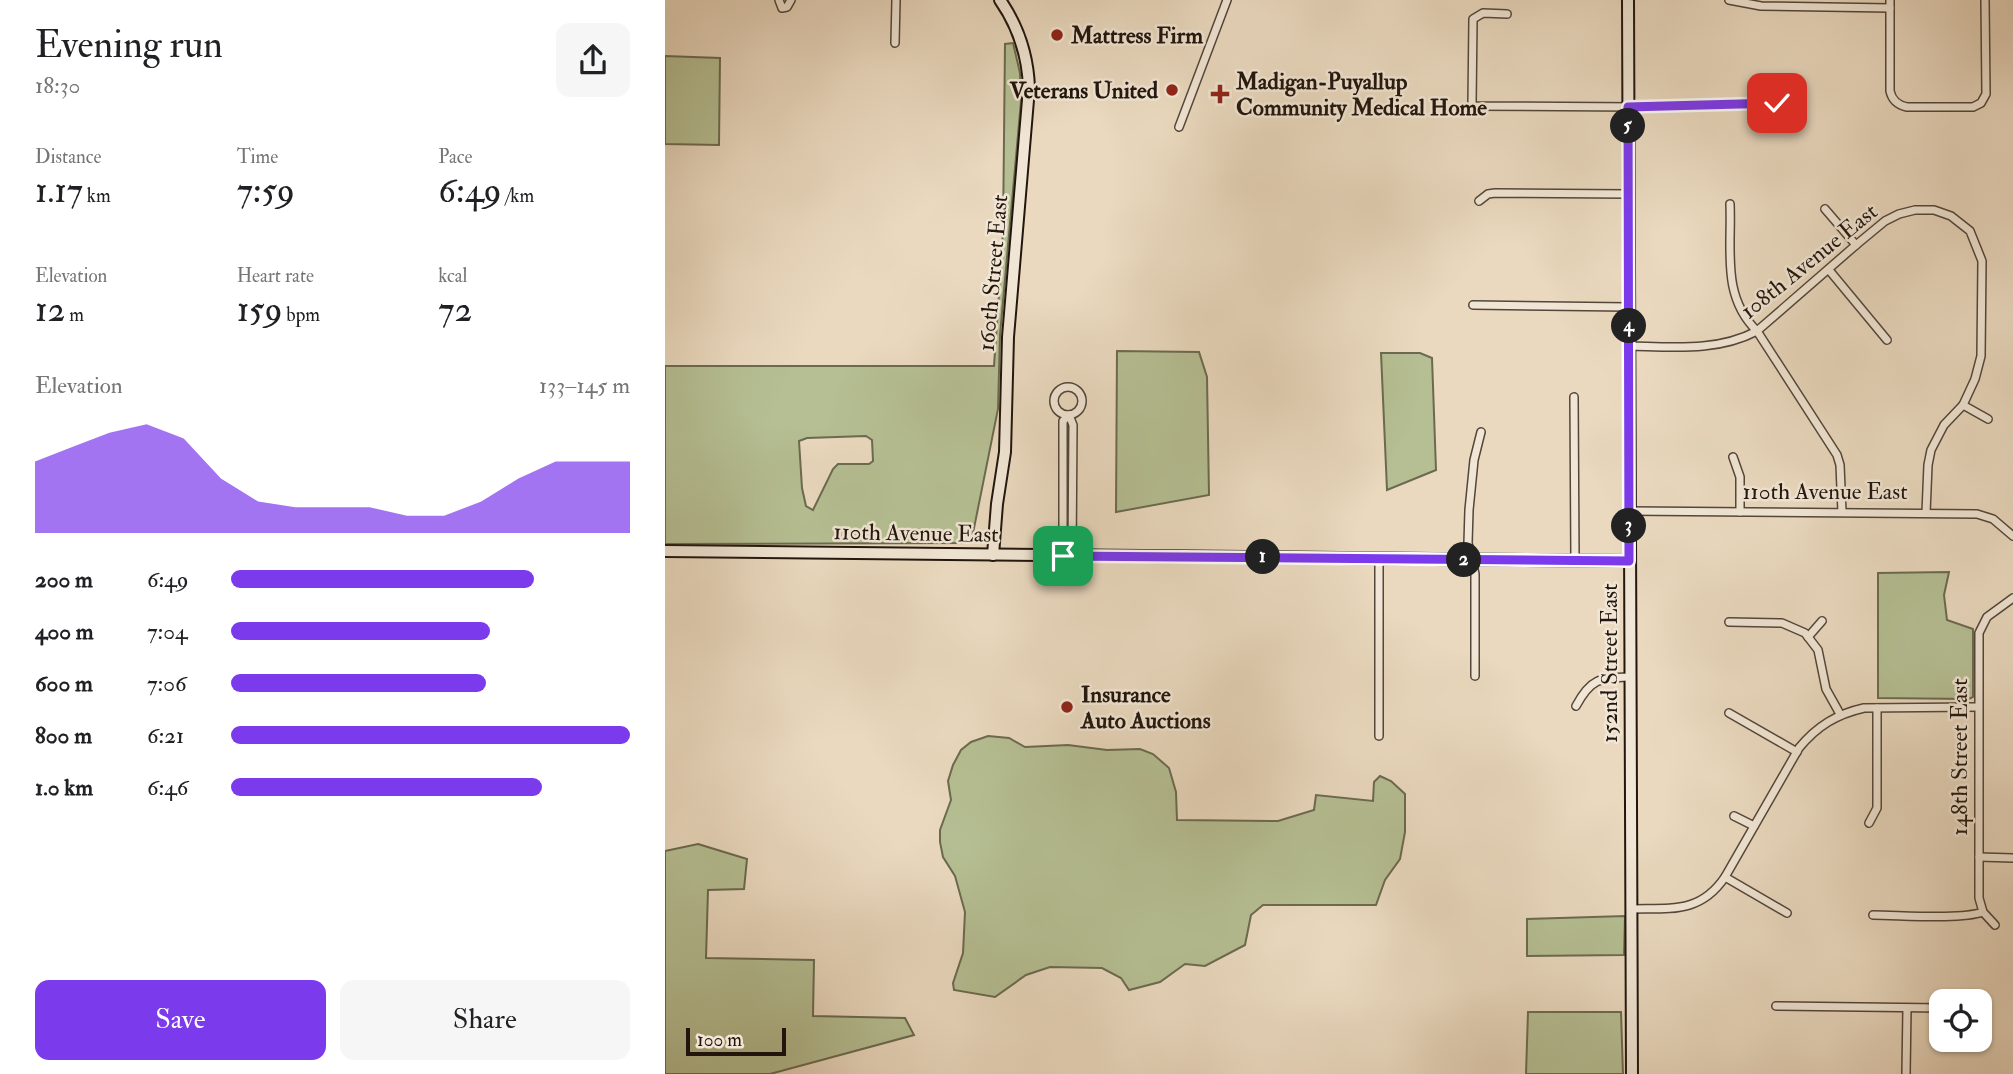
<!DOCTYPE html>
<meta charset="utf-8">
<style>
:root{--surface:#fff;--page:#f6f6f6;--text:#202124;--muted:#757577;--accent:#7c3aed}
body{margin:0;font-family:"IM FELL Double Pica",serif;background:var(--page);color:var(--text);height:100vh;display:flex;flex-direction:column;font-size:26px;white-space:nowrap}
*{box-sizing:border-box;margin:0}
p{font-size:23px;color:var(--muted)}
.icon{flex:none;width:38px;height:38px;fill:none;stroke:currentColor;stroke-width:2;stroke-linecap:round;stroke-linejoin:round}
.map{position:relative;flex:1;overflow:hidden}
.panel{display:flex;flex-direction:column;background:var(--surface);width:665px}
.panel>*{flex:none}
.fabs{position:absolute;left:1264px;top:989px;display:grid;gap:14px}
.fabs a{display:grid;place-items:center;width:63px;height:63px;border-radius:14px;background:var(--surface);box-shadow:0 2px 5px #0004;font-size:35px}
.scale{position:absolute;left:21px;bottom:18px;width:100px;box-sizing:border-box;padding-left:7px;border:4px solid #21150d;border-top:0;font-size:19px;line-height:24px;white-space:nowrap;color:#21150d;-webkit-text-stroke:5px #f1e6d5;paint-order:stroke}
.pin{position:absolute;display:grid;place-items:center;width:60px;height:60px;color:#fff;margin:-30px;border-radius:14px;box-shadow:0 4px 10px #0006}
.km{position:absolute;width:35px;height:35px;margin:-18px;border-radius:50%;background:#222;color:#fff;font-size:19px;line-height:35px;text-align:center}
.round{display:grid;place-items:center;flex:none;width:74px;height:74px;border-radius:14px;background:var(--page)}
.headline{display:flex;align-items:center;justify-content:space-between;height:119px;padding:0 35px}
h1{font-size:38px;font-weight:600;line-height:52px}
.metrics{display:grid;grid-template-columns:repeat(3,1fr);gap:10px;height:119px;padding:7px 35px}
.metrics div{display:grid;align-content:center}
.metrics b{font-size:35px;font-weight:600}
.metrics small{font-size:19px;font-weight:400}
.metrics p{font-size:19px}
.chart{height:196px;padding:14px 35px}
.chart p{display:flex;justify-content:space-between}
.chart svg{width:100%;height:126px;margin-top:7px;fill:var(--accent);opacity:.7}
.button{display:flex;gap:14px;margin-top:auto;padding:14px 35px}
.button a{flex:1;height:80px;border-radius:14px;background:var(--accent);color:#fff;font-size:28px;font-weight:600;line-height:80px;text-align:center}
.button a+a{background:var(--page);color:var(--text)}
ul{padding:0 35px;list-style:none;font-size:23px}
li{display:grid;grid-template-columns:112px 84px 1fr;align-items:center;height:52px}
li i{height:18px;border-radius:9px;background:var(--accent)}
main{display:flex;flex:1;min-height:0}
.map>svg:first-child{display:block}
.green{fill:#b5bf93;stroke:#6b6a50;stroke-width:2;fill-rule:evenodd}
.lines{fill:none;stroke-linecap:round;stroke-linejoin:round}
.street-casing{stroke:#53463a;stroke-width:10}
.secondary-casing{stroke:#21150d;stroke-width:14}
.street{stroke:#f1e6d5;stroke-width:7}
.secondary{stroke:#f1e6d5;stroke-width:10}
.route-casing{stroke:#fff;stroke-width:14}
.route{stroke:#7c3aed;stroke-width:9}
.poi-dot{fill:#8f2418;stroke:#f1e6d5;stroke-width:2.5}
.labels{text-anchor:middle;dominant-baseline:central;stroke-width:5;stroke-linejoin:round;paint-order:stroke}
.poi-label{font-size:23px;font-weight:bold;fill:#21150d;stroke:#f1e6d5;text-anchor:start}
.street-label{font-size:23px;fill:#21150d;stroke:#f1e6d5}
</style>
<main>
<section class="panel">
<div class="headline"><div><h1>Evening run</h1><p>18:30</p></div><a class="round"><svg class="icon" aria-label="share" viewBox="0 0 24 24"><path d="M12 15V3M7 8l5-5 5 5M5 13v7h14v-7"/></svg></a></div>
<div class="metrics">
<div><p>Distance</p><b>1.17<small> km</small></b></div>
<div><p>Time</p><b>7:59</b></div>
<div><p>Pace</p><b>6:49<small> /km</small></b></div>
</div>
<div class="metrics">
<div><p>Elevation</p><b>12<small> m</small></b></div>
<div><p>Heart rate</p><b>159<small> bpm</small></b></div>
<div><p>kcal</p><b>72</b></div>
</div>
<div class="chart"><p><span>Elevation</span>133–145 m</p>
<svg viewBox="0 0 160 44" preserveAspectRatio="none"><path d="M0 44V19L10 14L20 9L30 6L40 11L50 25L60 33L70 35L80 35L90 35L100 38L110 38L120 33L130 25L140 19L150 19L160 19V44z"/></svg>
</div>
<ul>
<li><b>200 m</b>6:49<i style="width:76%"></i></li>
<li><b>400 m</b>7:04<i style="width:65%"></i></li>
<li><b>600 m</b>7:06<i style="width:64%"></i></li>
<li><b>800 m</b>6:21<i style="width:100%"></i></li>
<li><b>1.0 km</b>6:46<i style="width:78%"></i></li>
</ul>
<div class="button"><a>Save</a><a>Share</a></div>
</section>
<div class="map">
<svg width="1348" height="1074" viewBox="0 0 1348 1074">
<rect width="100%" height="100%" fill="#ead9bf"/>
<filter id="stains"><feTurbulence type="fractalNoise" baseFrequency=".00286" numOctaves="4"/><feColorMatrix values="0 0 0 0 .2 0 0 0 0 .09 0 0 0 0 .02 0 0 0 .5 -.17"/></filter>
<radialGradient id="worn" r=".72"><stop offset=".6" stop-color="#630" stop-opacity="0"/><stop offset="1" stop-color="#630" stop-opacity=".3"/></radialGradient>
<!-- green -->
<g class="green">
<path d="M 348,43 L 355,73 L 356,101 L 335,335 L 333,409 L 306,543 L 0,544 L 0,366 L 329,366 L 338,232 L 340,44 ZM 201,436 L 207,440 L 208,461 L 204,464 L 173,464 L 168,469 L 148,510 L 141,506 L 137,488 L 134,441 L 142,438 Z"/>
<polygon points="0,56 55,58 54,145 0,144"/>
<polygon points="452,351 534,352 542,377 544,495 451,512"/>
<polygon points="716,353 755,353 767,358 771,470 722,490"/>
<polygon points="1284,572 1279,595 1282,620 1308,629 1308,697 1304,699 1213,698 1213,573"/>
<polygon points="323,736 344,738 360,747 403,745 442,750 475,749 488,754 504,768 511,792 512,820 613,821 649,810 651,795 708,801 709,782 715,776 726,781 740,794 740,832 735,859 720,880 711,905 598,905 586,915 580,945 540,966 520,964 495,982 464,990 456,978 437,968 385,967 361,975 330,997 289,990 288,983 298,953 300,912 290,876 278,857 275,842 275,830 286,800 283,781 288,765 296,750 306,742"/>
<polygon points="33,844 82,859 79,889 43,890 41,958 149,960 148,1016 240,1018 249,1035 105,1074 0,1074 0,851"/>
<polygon points="960,916 959,955 862,956 862,919"/>
<polygon points="863,1012 956,1012 958,1074 861,1074"/>
</g>
<g class="lines">
<defs>
<g id="street">
<polyline points="114,0 117,8 122,7 126,0"/>
<polyline points="1064,0 1096,6 1225,8"/>
<path d="M 1225,0 L 1225,91 C 1227,100 1232,105 1242,107 L 1308,107 L 1316,103 L 1321,94 L 1320,0"/>
<polyline points="842,14 818,13 808,19 807,104 809,106 972,107 1112,103"/>
<polyline points="230,43 231,0"/>
<polyline points="514,127 562,0"/>
<polyline points="814,201 823,194 830,193 964,194"/>
<path d="M 1065,204 C 1067,249 1056,296 1092,331 L 1172,455 L 1175,465 L 1177,512"/>
<polyline points="1160,209 1191,245"/>
<polyline points="1164,270 1222,340"/>
<polyline points="808,305 963,307"/>
<path d="M 964,346 C 1008,347 1052,352 1092,331 L 1191,245 L 1220,221 L 1234,214 L 1250,210 L 1269,210 L 1286,216 L 1305,231 L 1317,261 L 1316,356 L 1310,379 L 1298,405 L 1279,425 L 1266,450 L 1263,465 L 1261,513"/>
<circle cx="403" cy="401" r="14"/>
<polyline points="909,397 910,560"/>
<polyline points="1298,405 1323,419"/>
<polyline points="1068,457 1075,477 1075,512"/>
<polyline points="964,511 1312,514 1328,519 1348,536"/>
<polyline points="398,556 398,421 404,415 408,425 407,556"/>
<polyline points="1064,622 1117,623 1140,633 1153,650 1161,689 1175,714"/>
<polyline points="1143,637 1157,621"/>
<polyline points="810,676 810,574 803,543 804,510 809,460 816,432"/>
<path d="M 911,706 C 926,678 935,678 965,677"/>
<polyline points="1064,713 1132,752"/>
<polyline points="714,736 714,559"/>
<polyline points="1069,816 1089,826"/>
<polyline points="1204,823 1212,808 1212,708"/>
<polyline points="1314,857 1348,858"/>
<polyline points="1060,877 1122,913"/>
<path d="M 966,909 C 1005,908 1035,914 1060,877 L 1134,748 C 1152,726 1172,714 1199,708 L 1313,707"/>
<path d="M 1208,915 C 1235,915 1294,920 1318,912"/>
<polyline points="1330,925 1318,912 1314,898 1314,633 1322,617 1348,598"/>
<polyline points="1111,1006 1276,1008"/>
<polyline points="1241,1074 1242,1008"/>
</g>
<g id="secondary">
<polyline points="963,0 967,1074"/>
<polyline points="0,551 964,561"/>
<path d="M 328,555 L 332,504 L 340,452 L 343,337 L 364,88 C 363,57 353,26 335,0"/>
</g>
</defs>
<!-- street casing -->
<use href="#street" class="street-casing"/>
<!-- secondary casing -->
<use href="#secondary" class="secondary-casing"/>
<!-- street -->
<use href="#street" class="street"/>
<!-- secondary -->
<use href="#secondary" class="secondary"/>
</g>
<g class="lines">
<defs>
<polyline id="route" points="398,556 964,561 963,107 1112,103"/>
</defs>
<!-- route casing -->
<use href="#route" class="route-casing"/>
<!-- route -->
<use href="#route" class="route"/>
</g>
<!-- markers -->
<g class="poi-dot">
<circle cx="392" cy="35" r="7"/>
<circle cx="507" cy="90" r="7"/>
<path d="M551.5 83.5h7v7h7v7h-7v7h-7v-7h-7v-7h7z"/>
<circle cx="402" cy="707" r="7"/>
</g>
<g class="labels">
<!-- poi labels -->
<g class="poi-label">
<text x="406" y="35">Mattress Firm</text>
<text x="571" y="81">Madigan-Puyallup<tspan x="571" dy="26">Community Medical Home</tspan></text>
<text x="493" y="90" text-anchor="end">Veterans United</text>
<text x="416" y="694">Insurance<tspan x="416" dy="26">Auto Auctions</tspan></text>
</g>
<!-- street labels -->
<g class="street-label">
<text transform="translate(1144 261) rotate(-39)">108th Avenue East</text>
<text transform="translate(328 273) rotate(-85)">160th Street East</text>
<text x="1160" y="491">110th Avenue East</text>
<text transform="translate(251 533) rotate(1)">110th Avenue East</text>
<text transform="translate(944 663) rotate(-90)">152nd Street East</text>
<text transform="translate(1294 757) rotate(-90)">148th Street East</text>
</g>
</g>
<rect width="100%" height="100%" filter="url(#stains)"/>
<rect width="100%" height="100%" fill="url(#worn)"/>
</svg>
<div class="fabs">
<a><svg class="icon" aria-label="locate" viewBox="0 0 24 24"><circle cx="12" cy="12" r="6"/><path d="M12 2v4M12 18v4M2 12h4M18 12h4"/></svg></a>
</div>
<div class="scale">100 m</div>
<div class="pin" style="left:398px;top:556px;background:#1e9e55"><svg class="icon" aria-label="arrive" viewBox="0 0 24 24"><path d="M6 21V4h12l-3 4 3 4H6"/></svg></div>
<div class="pin" style="left:1112px;top:103px;background:#d93025"><svg class="icon" aria-label="check" viewBox="0 0 24 24"><path d="M5 12l5 5 9-10"/></svg></div>
<b class="km" style="left:598px;top:557px">1</b>
<b class="km" style="left:799px;top:560px">2</b>
<b class="km" style="left:964px;top:526px">3</b>
<b class="km" style="left:964px;top:326px">4</b>
<b class="km" style="left:963px;top:126px">5</b>
</div>
</main>
